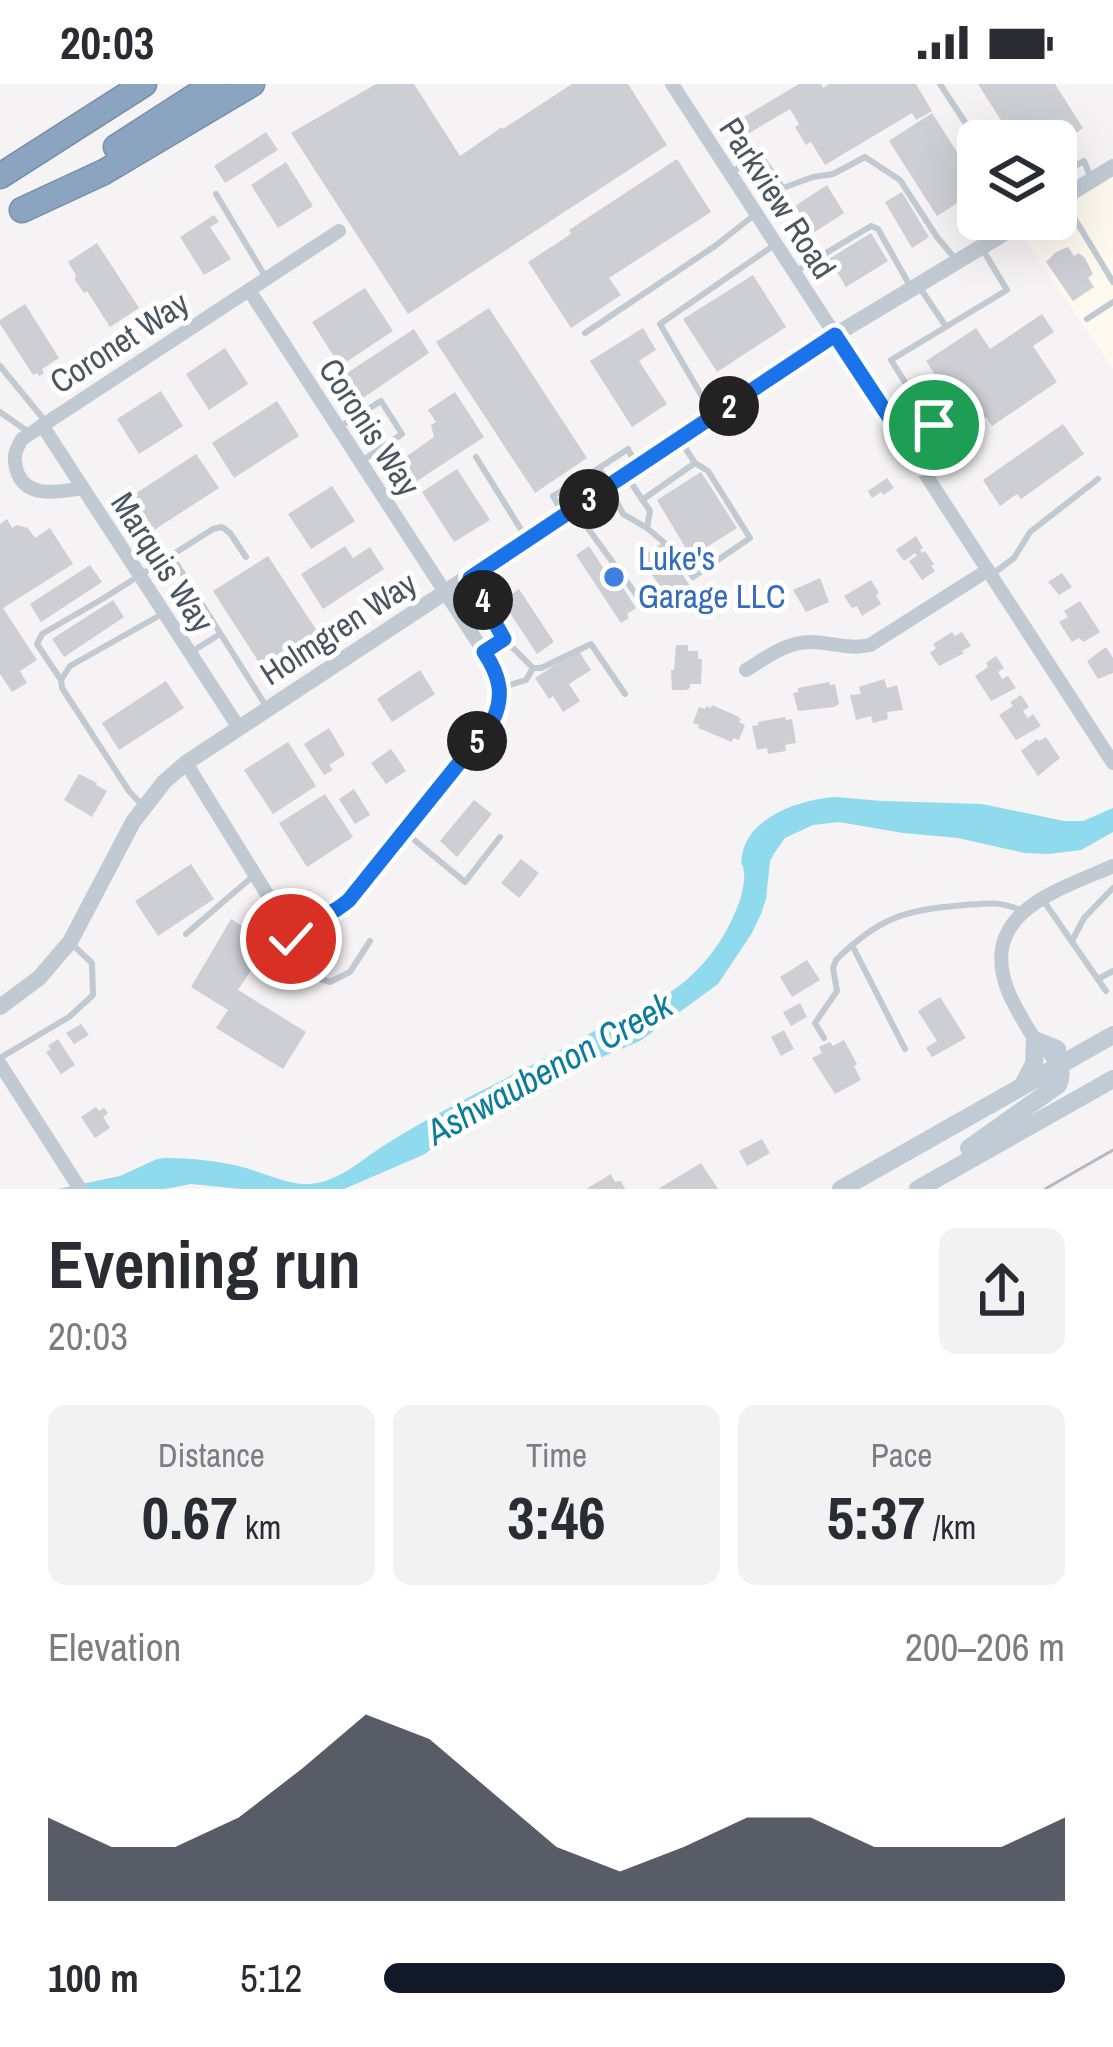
<!DOCTYPE html>
<meta charset="utf-8">
<style>
:root{--surface:#fff;--page:#f2f2f3;--text:#2b2b33;--muted:#7c7c81;--accent:#111827}
body{margin:0;font-family:"Archivo Narrow",sans-serif;background:var(--page);color:var(--text);height:100vh;display:flex;flex-direction:column;font-size:45px;white-space:nowrap}
*{box-sizing:border-box;margin:0}
p{font-size:39px;color:var(--muted)}
.icon{flex:none;width:66px;height:66px;fill:none;stroke:currentColor;stroke-width:2;stroke-linecap:round;stroke-linejoin:round}
.map{position:relative;height:1105px;overflow:hidden}
.details{display:flex;flex-direction:column;background:var(--surface);flex:1}
.details>*{flex:none}
.tools{position:absolute;left:957px;top:36px;display:grid;gap:24px}
.tools a{display:grid;place-items:center;width:120px;height:120px;border-radius:18px;background:var(--surface);box-shadow:0 12px 48px #0002;font-size:60px}
.pin{position:absolute;display:grid;place-items:center;width:102px;height:102px;color:#fff;margin:-51px;border:6px solid #fff;border-radius:50%;box-shadow:0 3px 12px #0007}
.km{position:absolute;width:60px;height:60px;margin:-30px;border-radius:50%;background:#222;color:#fff;font-size:33px;line-height:60px;text-align:center}
.round{display:grid;place-items:center;flex:none;width:126px;height:126px;border-radius:18px;background:var(--page)}
.summary{display:flex;align-items:center;justify-content:space-between;height:204px;padding:0 48px}
h1{font-size:66px;font-weight:700;line-height:90px}
.figures{display:grid;grid-template-columns:repeat(3,1fr);gap:18px;height:204px;padding:12px 48px}
.figures div{display:grid;align-content:center;border-radius:18px;background:var(--page);text-align:center}
.figures b{font-size:60px;font-weight:700}
.figures small{font-size:33px;font-weight:400}
.figures p{font-size:33px}
.chart{height:336px;padding:24px 48px}
.chart p{display:flex;justify-content:space-between}
.chart svg{width:100%;height:216px;margin-top:12px;fill:var(--accent);opacity:.7}
ul{padding:0 48px;list-style:none;font-size:39px}
li{display:grid;grid-template-columns:192px 144px 1fr;align-items:center;height:90px}
li i{height:30px;border-radius:15px;background:var(--accent)}
.status{display:flex;justify-content:space-between;align-items:center;height:84px;padding:0 60px;background:var(--surface);direction:ltr}
.status svg{height:33px;fill:currentColor}
.map>svg:first-child{display:block}
.commercial{fill:#fdf9ef}
.water{fill:#90daee}
.building{fill:#cdcfd5}
.lines{fill:none;stroke-linecap:round;stroke-linejoin:round}
.motorway-casing{stroke:#7690ad;stroke-width:27}
.service{stroke:#c1cad2;stroke-width:6}
.minor{stroke:#c1cad2;stroke-width:14}
.tertiary{stroke:#c1cad2;stroke-width:16}
.secondary{stroke:#c1cbd6;stroke-width:18}
.motorway{stroke:#8ba5c1;stroke-width:24}
.rail{stroke:#b5b8bd;stroke-width:3}
.route-casing{stroke:#fff;stroke-width:24}
.route{stroke:#1a73e8;stroke-width:15}
.shop-dot{fill:#3f7fe0;stroke:#fff;stroke-width:4.5}
.labels{text-anchor:middle;dominant-baseline:central;stroke-width:10;stroke-linejoin:round;paint-order:stroke}
.street-label{font-size:33px;fill:#4a5661;stroke:#fff}
.shop-label{font-size:33px;fill:#366cbe;stroke:#fff;text-anchor:start}
.water-label{font-size:36px;font-style:italic;fill:#0c7c9b;stroke:#fff}
</style>
<div class="status"><b>20:03</b><svg viewBox="0 0 49 12"><path d="M0 12V9h3v3zM5 12V6h3v6zM10 12V3h3v9zM15 12V0h3v12zM26 1h20v11H26zM47 4h2v5h-2z"/></svg></div>
<div class="map">
<svg width="1113" height="1105" viewBox="0 0 1113 1105">
<rect width="100%" height="100%" fill="#f5f3f3"/>
<!-- commercial -->
<polygon class="commercial" points="1113,83 1113,285 1016,142 1028,135 1056,135 1056,118"/>
<!-- water -->
<path class="water" d="M 836,713 L 882,717 L 982,720 L 1064,737 L 1083,737 L 1113,724 L 1113,748 L 1081,766 L 1048,770 L 1025,769 L 958,754 L 903,749 L 839,738 L 813,741 L 785,754 L 775,768 L 770,777 L 766,815 L 761,830 L 752,849 L 718,900 L 640,957 L 576,984 L 507,1022 L 485,1029 L 423,1071 L 344,1105 L 241,1105 L 191,1100 L 165,1105 L 58,1105 L 120,1092 L 157,1075 L 165,1074 C 191,1074 221,1077 246,1084 C 265,1089 289,1101 308,1100 C 339,1099 363,1074 388,1059 C 455,1017 528,986 596,946 C 626,929 658,920 684,898 C 711,875 728,849 740,816 C 742,808 745,797 744,789 C 743,775 740,786 742,772 C 748,732 802,715 836,713 Z"/>
<!-- building -->
<g class="building">
<polygon points="376,0 414,0 460,72 502,43 503,45 572,0 628,0 667,61 408,230 291,49"/>
<polygon points="799,0 821,0 823,4 829,0 916,0 932,27 916,36 912,29 825,81 811,58 806,61 795,43 799,40 790,25 746,51 737,37"/>
<polygon points="978,0 1055,0 1083,44 1056,63 1056,57 1014,57"/>
<polygon points="932,29 978,101 978,106 937,132 889,57"/>
<polygon points="266,48 278,66 225,99 214,82"/>
<polygon points="677,75 711,128 609,194 621,211 571,244 528,178 571,150 569,146"/>
<polygon points="286,78 313,122 278,144 251,101"/>
<polygon points="827,101 844,129 813,149 795,122"/>
<polygon points="902,108 929,153 912,164 885,118"/>
<polygon points="214,131 219,138 210,143 231,175 204,191 180,153"/>
<polygon points="871,149 888,177 846,203 829,175"/>
<polygon points="97,159 139,224 110,243 87,207 84,209 75,196 76,191 68,178"/>
<polygon points="1068,163 1074,172 1079,169 1085,174 1093,190 1088,194 1094,203 1073,217 1046,178 1056,168"/>
<polygon points="753,191 786,243 717,288 683,235"/>
<polygon points="365,204 393,247 340,282 312,238"/>
<polygon points="25,220 59,274 42,285 44,289 39,292 37,289 33,291 0,240 0,236"/>
<polygon points="489,224 587,374 535,409 436,258"/>
<polygon points="1042,230 1054,248 1033,262 1057,298 992,342 986,333 970,344 926,277 976,244 990,265"/>
<polygon points="643,244 656,266 639,277 667,320 632,343 590,277"/>
<polygon points="414,245 429,269 360,316 344,291"/>
<polygon points="225,264 248,300 209,326 186,290"/>
<polygon points="161,307 183,342 139,370 117,335"/>
<polygon points="455,308 484,353 414,399 400,377 434,353 431,341 436,338 428,326"/>
<polygon points="277,317 299,352 234,394 212,359"/>
<polygon points="1063,340 1084,370 1021,415 1017,410 1000,422 983,396"/>
<polygon points="196,370 219,404 154,446 132,412"/>
<polygon points="457,385 490,436 454,458 422,408"/>
<polygon points="701,388 737,444 691,473 657,416"/>
<polygon points="887,394 894,404 883,411 881,408 872,414 868,407"/>
<polygon points="332,402 355,437 311,465 288,430"/>
<polygon points="7,435 12,444 17,441 28,444 35,454 50,444 73,480 3,524 37,576 20,587 27,599 12,608 0,590 0,440"/>
<polygon points="916,452 923,464 920,466 922,469 925,467 934,480 931,482 935,487 922,496 909,477 917,472 915,469 904,477 896,466"/>
<polygon points="662,459 690,502 668,516 641,473"/>
<polygon points="345,462 353,474 370,463 384,485 323,525 301,490"/>
<polygon points="589,462 618,507 623,504 636,524 627,530 629,534 621,539 576,471"/>
<polygon points="268,472 317,547 262,583 213,507"/>
<polygon points="90,481 102,498 41,538 30,520"/>
<polygon points="1062,489 1072,503 1059,511 1048,498"/>
<polygon points="820,494 829,518 806,528 793,506"/>
<polygon points="871,496 879,509 876,511 881,520 862,532 857,522 852,524 844,512"/>
<polygon points="519,505 554,558 537,570 502,517"/>
<polygon points="113,516 124,533 64,573 52,555"/>
<polygon points="1080,517 1100,548 1084,558 1079,554 1072,558 1059,538 1068,533 1064,527"/>
<polygon points="952,548 955,552 962,548 971,562 962,567 964,569 939,582 930,569 936,564 933,560"/>
<polygon points="676,561 688,561 688,567 698,567 698,575 702,575 701,600 690,600 690,604 686,606 672,606 671,586 674,586"/>
<polygon points="1106,563 1113,574 1113,589 1098,595 1087,577"/>
<polygon points="578,566 591,586 569,600 580,617 563,628 553,612 549,615 535,594"/>
<polygon points="996,572 1004,584 998,588 1002,595 1008,592 1016,604 991,617 975,592 988,583 986,579"/>
<polygon points="420,586 435,610 392,638 377,615"/>
<polygon points="884,595 887,604 897,601 903,626 887,628 888,635 873,639 871,632 856,636 850,611 861,610 859,603"/>
<polygon points="166,597 184,624 119,666 102,639"/>
<polygon points="829,598 830,601 835,600 839,620 834,623 798,627 793,609 798,608 798,604"/>
<polygon points="1021,611 1029,623 1023,627 1028,634 1033,630 1041,642 1016,656 999,631 1013,622 1010,618"/>
<polygon points="712,621 737,632 741,635 739,638 745,641 739,656 733,654 732,658 698,644 699,641 693,639 699,623 705,625 706,622 711,624"/>
<polygon points="785,633 786,636 792,635 796,659 785,661 786,667 768,670 767,664 757,666 752,642 758,641 758,638"/>
<polygon points="329,644 345,671 329,681 333,686 324,691 304,660"/>
<polygon points="1046,653 1060,674 1038,692 1021,667 1037,655 1039,657"/>
<polygon points="288,658 316,702 273,730 244,686"/>
<polygon points="391,665 406,687 386,700 371,679"/>
<polygon points="79,690 97,699 96,701 107,707 92,733 64,716"/>
<polygon points="354,705 370,731 355,740 339,715"/>
<polygon points="325,710 353,753 307,783 279,739"/>
<polygon points="474,716 492,730 457,773 440,757"/>
<polygon points="521,775 539,789 519,814 501,799"/>
<polygon points="191,780 214,815 158,852 135,817"/>
<polygon points="231,835 269,859 238,906 306,948 283,985 216,944 228,926 191,903"/>
<polygon points="807,876 820,896 792,913 780,893"/>
<polygon points="940,913 966,954 932,973 926,964 937,957 918,927"/>
<polygon points="800,919 807,933 791,942 783,928"/>
<polygon points="81,940 89,951 74,960 66,949"/>
<polygon points="784,946 794,965 781,972 771,953"/>
<polygon points="58,955 75,981 61,990 46,968 51,965 48,962"/>
<polygon points="844,956 857,980 854,982 861,996 835,1010 812,974 822,969 819,963 830,958 833,962"/>
<polygon points="96,1023 99,1027 104,1024 108,1029 103,1033 110,1044 95,1054 81,1033"/>
<polygon points="762,1055 770,1069 747,1082 739,1067"/>
<polygon points="701,1079 718,1105 658,1105"/>
<polygon points="611,1090 615,1098 621,1097 625,1105 586,1105"/>
</g>
<g class="lines">
<defs>
<g id="motorway">
<polyline points="116,63 214,0"/>
<polyline points="0,92 144,0"/>
<polyline points="22,126 104,88 252,0"/>
</g>
</defs>
<!-- motorway casing -->
<use href="#motorway" class="motorway-casing"/>
<!-- service -->
<g class="service">
<polyline points="940,0 978,58"/>
<polyline points="731,89 759,70 783,104 813,93 833,90 865,73 900,96 937,153 957,177"/>
<polyline points="1056,92 1084,77 1091,94"/>
<polyline points="216,110 265,192"/>
<polyline points="968,115 978,134"/>
<polyline points="1064,117 1113,198"/>
<polyline points="979,135 989,154"/>
<polyline points="796,187 871,142 878,145 910,202"/>
<polyline points="920,204 945,241"/>
<polyline points="1087,235 1113,218"/>
<polyline points="585,249 715,162 753,132"/>
<polyline points="0,282 46,338"/>
<polyline points="0,328 27,347"/>
<polyline points="711,328 660,240 773,162"/>
<polyline points="341,342 381,317 402,350 360,378"/>
<polyline points="476,373 525,452"/>
<polyline points="920,380 945,362 891,276 1007,206 983,166"/>
<polyline points="599,384 628,365 635,379"/>
<polyline points="642,416 695,379 680,356"/>
<polyline points="562,428 553,412 599,384 623,430 647,444 650,427 627,393"/>
<polyline points="576,428 646,524"/>
<polyline points="647,444 673,466 693,493 750,454 708,387 695,379"/>
<polyline points="171,471 266,622"/>
<polyline points="994,489 1014,474 1030,448 1098,395"/>
<polyline points="471,497 504,555 533,584 541,584 591,560 625,610"/>
<polyline points="193,567 220,550"/>
<polyline points="61,596 37,560 42,550 104,514 213,445 222,443 230,449 246,473"/>
<polyline points="503,603 526,596 533,584"/>
<polyline points="141,720 129,707 62,604 61,596 70,582 164,529"/>
<polyline points="407,750 465,798 500,753"/>
<polyline points="1043,816 1106,907"/>
<path d="M 297,832 C 291,856 291,868 303,890 L 330,898 L 350,888 L 370,857"/>
<polyline points="186,850 252,793"/>
<polyline points="1072,857 1084,834 1113,804"/>
<polyline points="852,861 905,965"/>
<polyline points="1098,895 1113,887"/>
<path d="M 824,954 L 815,939 L 837,907 L 833,884 L 836,876 C 879,833 907,825 966,821 C 989,819 1001,817 1022,827"/>
<polyline points="0,974 69,933 93,911 92,879 73,861"/>
</g>
<!-- minor -->
<g class="minor">
<polyline points="672,0 1113,679"/>
<polyline points="42,341 239,644"/>
<path d="M 83,404 C 58,408 24,416 16,384 C 13,372 16,365 22,355 L 339,147"/>
<path d="M 746,586 C 766,574 786,558 810,558 C 831,558 849,566 870,561 L 988,486"/>
<path d="M 186,679 L 270,815 C 294,839 324,839 349,816 L 492,638 C 502,618 502,602 493,582 L 249,206"/>
<path d="M 1035,956 C 1025,940 1015,924 1008,907 C 977,828 1059,806 1113,782"/>
<polyline points="0,980 80,1105"/>
</g>
<!-- tertiary -->
<g class="tertiary">
<polyline points="1056,118 1113,83"/>
<polyline points="0,923 39,894 70,858 133,738 164,698 186,679 835,251 1028,135"/>
</g>
<!-- secondary -->
<g class="secondary">
<polyline points="1023,1001 1034,980 1035,956 1057,965"/>
<path d="M 969,1064 L 1058,1001 C 1065,985 1057,975 1047,963"/>
<polyline points="841,1105 1113,951"/>
<polyline points="918,1105 1113,995"/>
</g>
<!-- motorway -->
<use href="#motorway" class="motorway"/>
<!-- rail -->
<polyline class="rail" points="1045,1105 1113,1066"/>
</g>
<g class="lines">
<defs>
<path id="route" d="M 291,855 L 297,832 C 318,836 333,830 349,816 L 492,638 C 505,612 500,592 484,568 L 504,555 L 470,494 L 835,251 L 920,380 L 945,362 L 934,341"/>
</defs>
<!-- route casing -->
<use href="#route" class="route-casing"/>
<!-- route -->
<use href="#route" class="route"/>
</g>
<!-- markers -->
<circle class="shop-dot" cx="614" cy="493" r="12"/>
<g class="labels">
<!-- street labels -->
<g class="street-label">
<text transform="translate(778 114) rotate(57)">Parkview Road</text>
<text transform="translate(119 258) rotate(-33)">Coronet Way</text>
<text transform="translate(370 343) rotate(57)">Coronis Way</text>
<text transform="translate(163 478) rotate(57)">Marquis Way</text>
<text transform="translate(338 544) rotate(-33)">Holmgren Way</text>
</g>
<!-- shop labels -->
<g class="shop-label">
<text x="638" y="474">Luke's<tspan x="638" dy="38">Garage LLC</tspan></text>
</g>
<!-- water labels -->
<g class="water-label">
<text transform="translate(549 984) rotate(-29)">Ashwaubenon Creek</text>
</g>
</g>
</svg>
<div class="tools">
<a><svg class="icon" aria-label="layers" viewBox="0 0 24 24"><path d="M12 4l9 5-9 5-9-5zM3 14l9 5 9-5"/></svg></a>
</div>
<div class="pin" style="left:934px;top:341px;background:#1e9e55"><svg class="icon" aria-label="arrive" viewBox="0 0 24 24"><path d="M6 21V4h12l-3 4 3 4H6"/></svg></div>
<div class="pin" style="left:291px;top:855px;background:#d93025"><svg class="icon" aria-label="check" viewBox="0 0 24 24"><path d="M5 12l5 5 9-10"/></svg></div>
<b class="km" style="left:729px;top:322px">2</b>
<b class="km" style="left:589px;top:415px">3</b>
<b class="km" style="left:483px;top:516px">4</b>
<b class="km" style="left:477px;top:657px">5</b>
</div>
<section class="details">
<div class="summary"><div><h1>Evening run</h1><p>20:03</p></div><a class="round"><svg class="icon" aria-label="share" viewBox="0 0 24 24"><path d="M12 15V3M7 8l5-5 5 5M5 13v7h14v-7"/></svg></a></div>
<div class="figures">
<div><p>Distance</p><b>0.67<small> km</small></b></div>
<div><p>Time</p><b>3:46</b></div>
<div><p>Pace</p><b>5:37<small> /km</small></b></div>
</div>
<div class="chart"><p><span>Elevation</span>200–206 m</p>
<svg viewBox="0 0 160 44" preserveAspectRatio="none"><path d="M0 44V27L10 33L20 33L30 27L40 17L50 6L60 11L70 22L80 33L90 38L100 33L110 27L120 27L130 33L140 33L150 33L160 27V44z"/></svg>
</div>
<ul>
<li><b>100 m</b>5:12<i style="width:100%"></i></li>
</ul>
</section>
